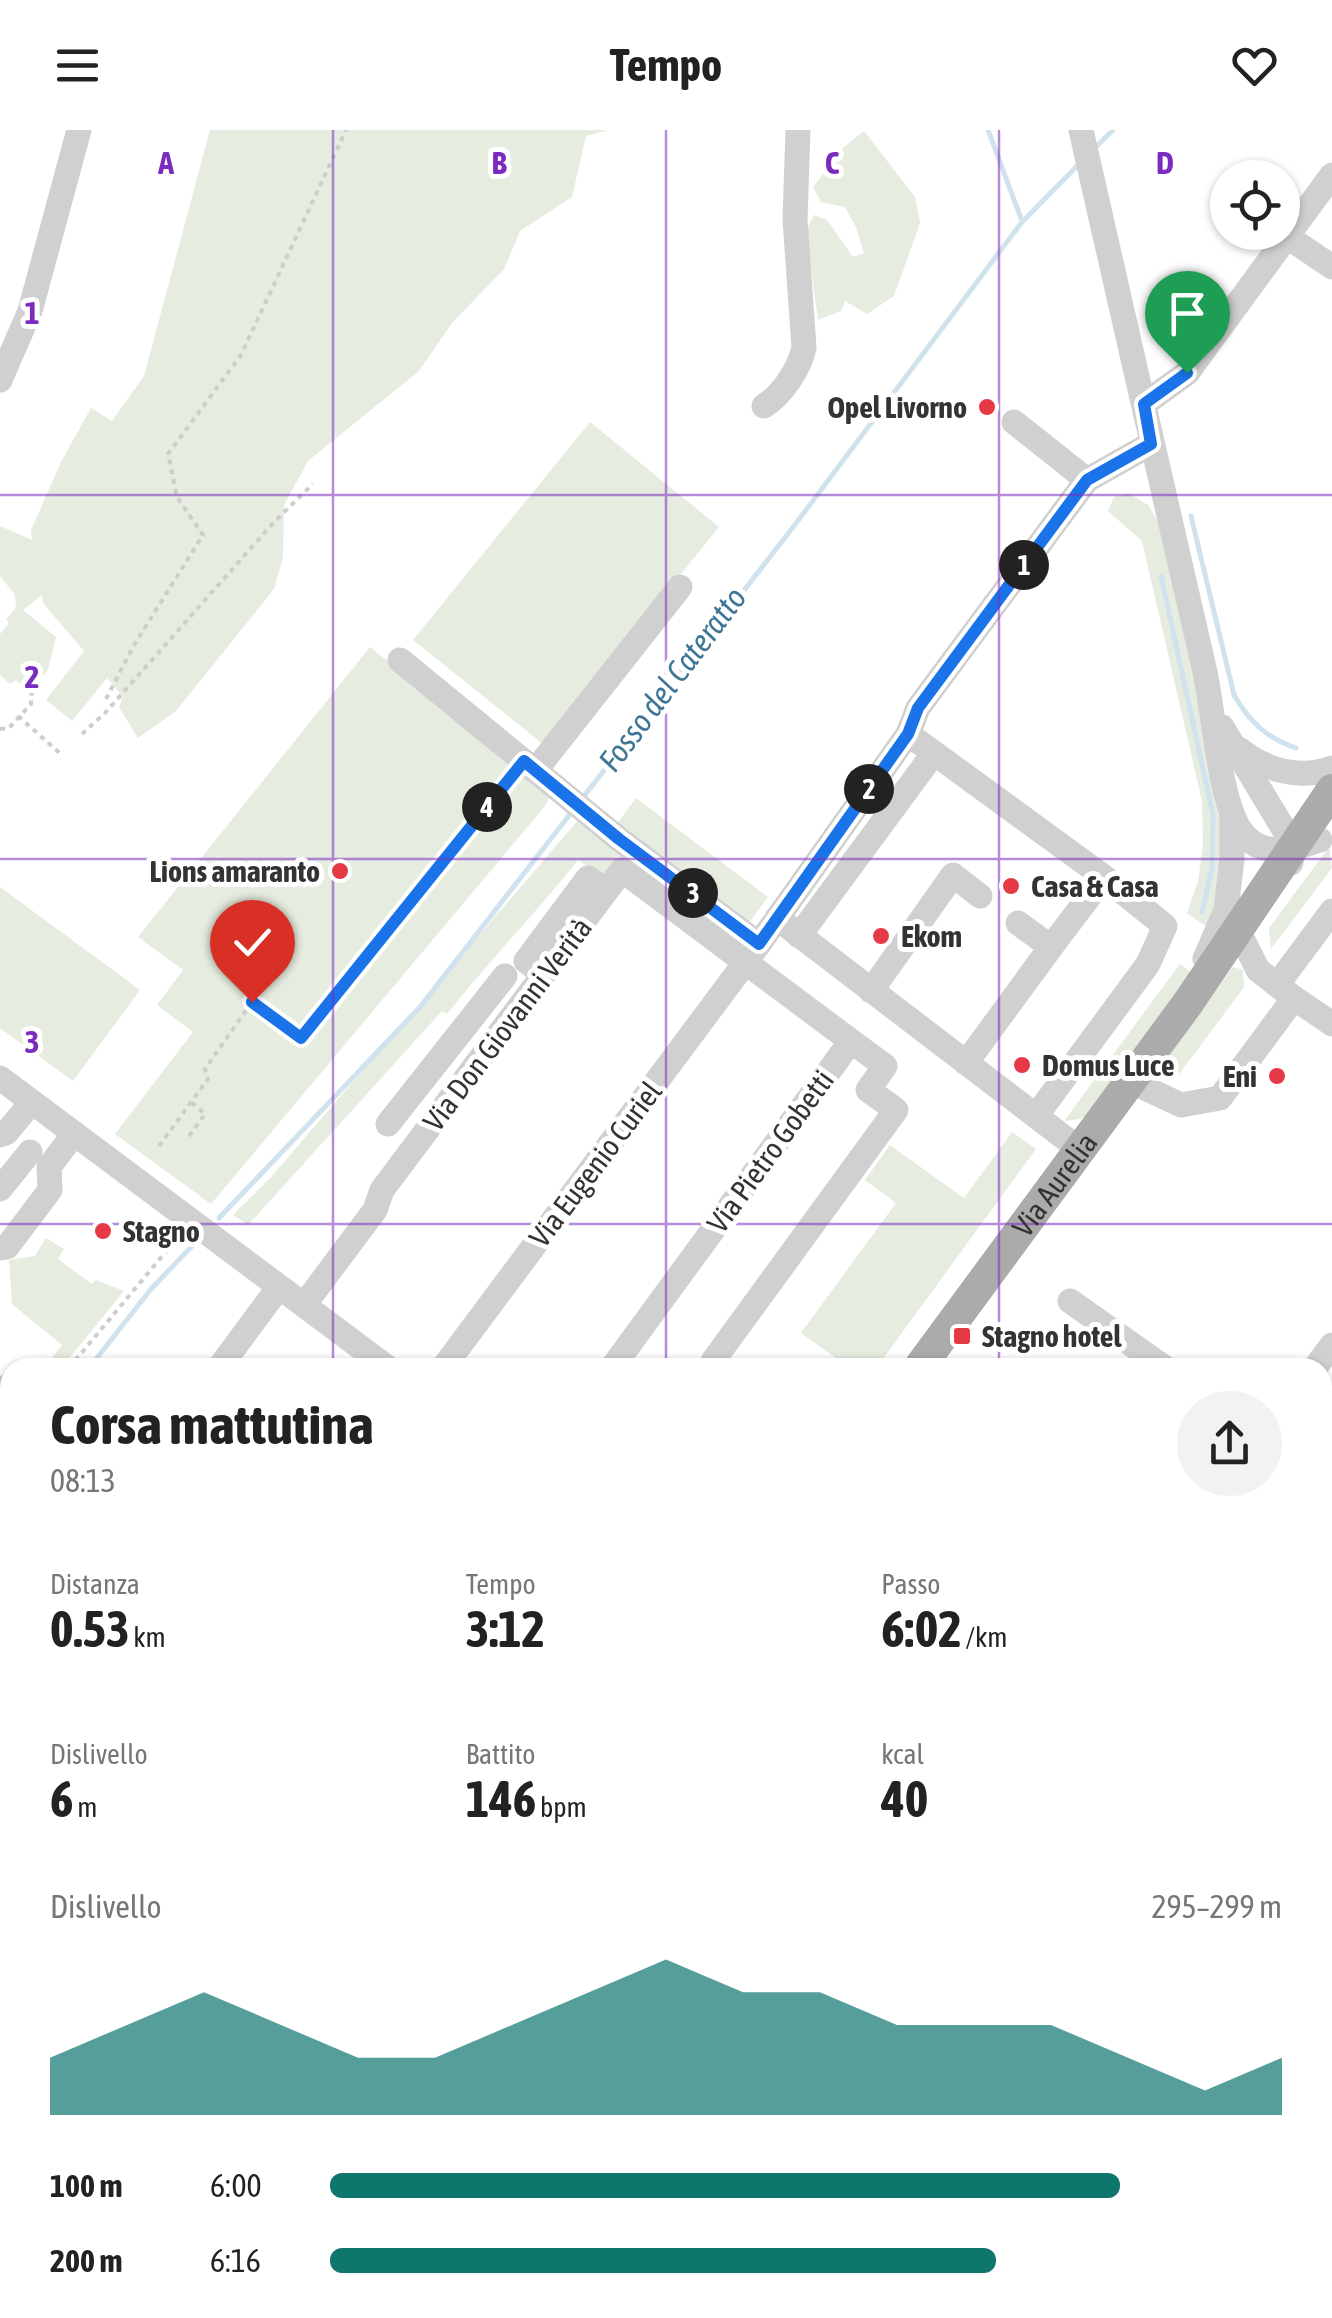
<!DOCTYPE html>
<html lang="it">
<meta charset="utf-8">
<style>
:root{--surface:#fff;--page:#f2f2f2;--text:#222;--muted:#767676;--accent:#0f766e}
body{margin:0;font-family:"Asap Condensed",sans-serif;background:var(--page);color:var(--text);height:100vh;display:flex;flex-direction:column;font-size:38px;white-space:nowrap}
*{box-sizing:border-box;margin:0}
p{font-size:32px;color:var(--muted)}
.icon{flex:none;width:55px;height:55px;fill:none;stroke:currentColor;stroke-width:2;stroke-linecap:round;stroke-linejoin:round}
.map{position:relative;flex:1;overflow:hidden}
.panel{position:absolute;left:0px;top:1228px;width:1332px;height:962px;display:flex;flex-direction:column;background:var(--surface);border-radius:30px 30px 0 0;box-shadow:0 2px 8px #0004}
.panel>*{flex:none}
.fabs{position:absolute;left:1210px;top:30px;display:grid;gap:20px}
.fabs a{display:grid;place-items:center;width:90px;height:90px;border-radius:50%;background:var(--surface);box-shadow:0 2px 8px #0004;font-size:50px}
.pin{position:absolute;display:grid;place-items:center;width:85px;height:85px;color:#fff;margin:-102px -42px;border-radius:50% 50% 50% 0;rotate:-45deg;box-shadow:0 0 10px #0007}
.pin .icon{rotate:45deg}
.km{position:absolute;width:50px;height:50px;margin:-25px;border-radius:50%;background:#222;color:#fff;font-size:28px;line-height:50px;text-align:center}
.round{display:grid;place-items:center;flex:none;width:105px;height:105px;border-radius:52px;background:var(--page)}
.overview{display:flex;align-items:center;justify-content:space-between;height:170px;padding:0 50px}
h1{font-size:55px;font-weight:700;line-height:75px}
.stats{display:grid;grid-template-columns:repeat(3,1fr);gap:15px;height:170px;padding:10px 50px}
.stats div{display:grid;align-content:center}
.stats b{font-size:50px;font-weight:700}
.stats small{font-size:28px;font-weight:400}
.stats p{font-size:28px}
.chart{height:280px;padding:20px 50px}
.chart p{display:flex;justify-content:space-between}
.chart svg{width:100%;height:180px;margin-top:10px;fill:var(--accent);opacity:.7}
ul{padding:0 50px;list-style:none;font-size:32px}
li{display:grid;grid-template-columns:160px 120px 1fr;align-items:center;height:75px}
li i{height:25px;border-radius:12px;background:var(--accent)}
header{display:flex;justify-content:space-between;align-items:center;height:130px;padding:0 50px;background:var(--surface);font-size:45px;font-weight:700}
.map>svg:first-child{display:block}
.green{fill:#e6ecdf}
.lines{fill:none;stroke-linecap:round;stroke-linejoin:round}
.stream{stroke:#cfe2ee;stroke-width:5}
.path{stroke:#cdcdcd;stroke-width:4;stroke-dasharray:5 5;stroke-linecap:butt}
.minor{stroke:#d0d0d0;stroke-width:25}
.major{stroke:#ababab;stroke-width:32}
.highway{stroke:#9a9a9a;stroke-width:38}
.rail{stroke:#888;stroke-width:5;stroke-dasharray:10 8;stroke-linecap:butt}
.route-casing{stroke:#fff;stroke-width:20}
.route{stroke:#1a73e8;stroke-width:12}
.grid{fill:none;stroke:#7b2cbf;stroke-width:2.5;stroke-opacity:0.55}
.poi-dot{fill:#e63946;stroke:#fff;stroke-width:4}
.labels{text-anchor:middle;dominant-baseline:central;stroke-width:10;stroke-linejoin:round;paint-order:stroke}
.poi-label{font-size:30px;font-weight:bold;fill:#333;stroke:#fff;text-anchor:start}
.street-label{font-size:30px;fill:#333;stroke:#fff}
.water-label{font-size:32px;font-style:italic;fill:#3f7597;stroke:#fff}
.grid-label{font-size:32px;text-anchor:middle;font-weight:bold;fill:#7b2cbf;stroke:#fff;stroke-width:10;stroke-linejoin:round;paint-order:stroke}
</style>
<header><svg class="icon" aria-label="menu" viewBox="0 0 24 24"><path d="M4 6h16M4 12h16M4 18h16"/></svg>Tempo<svg class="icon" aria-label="heart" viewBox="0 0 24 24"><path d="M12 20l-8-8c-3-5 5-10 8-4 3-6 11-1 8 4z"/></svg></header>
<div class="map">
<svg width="1332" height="2188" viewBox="0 0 1332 2188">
<rect width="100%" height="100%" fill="#fff"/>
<!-- green -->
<g class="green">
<polygon points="210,0 609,0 586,6 572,67 520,101 504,139 452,193 419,241 308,331 284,375 283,427 274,459 176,581 138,608 119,577 123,567 107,548 72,591 46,570 84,521 43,473 42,465 23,480 56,507 48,540 29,562 16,550 10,554 0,545 0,504 9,493 6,489 16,478 15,465 0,446 0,396 32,410 31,400 61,332 91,278 112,291 144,246"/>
<polygon points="864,1 915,67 920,93 894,166 867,184 845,171 841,181 818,190 806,101 814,85 827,90 853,127 864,123 856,97 845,77 821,72 813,57 844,17"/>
<polygon points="590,292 719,397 543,614 413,510"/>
<polygon points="1128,363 1148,375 1158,391 1218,646 1226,713 1210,799 1187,783 1198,751 1203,716 1202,671 1142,411 1108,381 1114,367"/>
<polygon points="370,517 551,663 545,676 211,1074 115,1004 193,902 157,875 183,840 138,807"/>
<polygon points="636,668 768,767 745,798 613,699"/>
<path d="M 580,688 L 740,808 L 621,729 L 604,748 L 578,730 C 536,783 489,831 447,884 L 442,881 L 248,1095 L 233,1085 L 271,1047 Z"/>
<polygon points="1329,717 1332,738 1271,819 1269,798"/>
<polygon points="0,757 140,860 73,951 0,898"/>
<polygon points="1180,834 1192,843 1092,983 1080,989 1064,991"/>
<polygon points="1233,837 1243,840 1244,857 1180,943 1161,946 1160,937"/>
<polygon points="1012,1002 1036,1019 877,1237 841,1237 843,1233 801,1203 896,1073 865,1050 890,1015 964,1068"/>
<polygon points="46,1108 64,1119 58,1129 92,1154 96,1150 124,1161 62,1237 45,1237 62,1215 12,1174 9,1130 35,1126"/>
<polygon points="1323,1955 1332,1962 1332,2188 793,2188 782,2180 1322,2180"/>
<polygon points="379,2180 758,2180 769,2188 377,2188"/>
</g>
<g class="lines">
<!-- stream -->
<g class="stream">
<polyline points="988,0 1022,91"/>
<polyline points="1094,19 1113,0"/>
<path d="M 1191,386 L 1234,565 C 1249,591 1266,608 1296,618"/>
<polyline points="1161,446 1213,685 1212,738 1202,782"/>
<polyline points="581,670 794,396 1022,92 1079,34"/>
<polyline points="219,1088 420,877 571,683"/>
<polyline points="89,1238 151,1159 194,1114"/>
<polyline points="0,1349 10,1336"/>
</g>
<!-- path -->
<g class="path">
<polyline points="106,569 134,515 203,405 177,367 168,324 241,225 346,0"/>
<polyline points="18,586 62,625"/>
<polyline points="0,599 9,598 31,574 32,557"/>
<polyline points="82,604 105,583 274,392 313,354"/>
<polyline points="189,1006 205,984 191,972"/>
<polyline points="159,1016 208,949 205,939 252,872 301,908 511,647"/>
<polyline points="69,1238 178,1107"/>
<polyline points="0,1327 10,1314"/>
</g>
<!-- minor -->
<g class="minor">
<path d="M 1081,0 C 1122,181 1163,361 1205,542 C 1213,580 1220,669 1239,698 C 1259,730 1290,720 1320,710"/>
<polyline points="1288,107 1332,137"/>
<polyline points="0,250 30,181 79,0"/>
<polyline points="1144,274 1187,243 1332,45"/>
<path d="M 764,276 C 783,264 799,239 804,218 L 795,89 L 798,0"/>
<polyline points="1014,292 1087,350"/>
<polyline points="400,530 619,709 759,814"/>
<polyline points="1222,597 1288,706 1291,733"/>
<polyline points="908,604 1104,747"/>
<path d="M 1239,619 C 1266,640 1298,650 1332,638"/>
<polyline points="535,641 680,457"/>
<polyline points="777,788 1079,1019"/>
<polyline points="799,806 934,623"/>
<polyline points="1205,829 1226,780 1232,729 1232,683"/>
<polyline points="544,844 526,831 588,748 606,761"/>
<polyline points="1277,855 1332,781"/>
<polyline points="871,861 953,745 980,766"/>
<polyline points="1294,868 1332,894"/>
<polyline points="966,933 1051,817 1018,793"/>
<polyline points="0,948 388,1238"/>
<polyline points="1130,951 1181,975 1220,968 1294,868 1258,840 1244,812"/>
<polyline points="1036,986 1148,834 1165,796 1104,747 1051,817"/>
<polyline points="388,994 505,846"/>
<polyline points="0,1005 6,1003 32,972"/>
<polyline points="0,1059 30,1022"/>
<polyline points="0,1118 7,1117 50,1060 49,1037 74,1004"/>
<polyline points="1070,1171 1165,1238"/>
<polyline points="304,1175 375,1080 382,1060 622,740 851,911 612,1238"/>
<polyline points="219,1238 279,1157"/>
<polyline points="443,1238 759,814 908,604 918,578 1087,350 1151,314"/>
<polyline points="713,1238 713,1231 896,980 868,960 885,936 851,911"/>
<polyline points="1315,1238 1332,1215"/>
<polyline points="0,1266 8,1256"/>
<polyline points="1322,1344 1332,1351"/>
<polyline points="1322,1467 1332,1473"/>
<polyline points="0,1468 10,1475"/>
<polyline points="0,1530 10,1517"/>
<polyline points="1322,1612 1332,1599"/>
<polyline points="1322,1646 1332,1653"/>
<polyline points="1322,1715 1332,1729"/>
<polyline points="1322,1826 1332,1814"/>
<polyline points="0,1843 10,1829"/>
<polyline points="1322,1947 1332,1954"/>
<polyline points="0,2064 10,2059"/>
<polyline points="0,2146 10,2152"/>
<polyline points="58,2180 71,2188"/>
<polyline points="767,2180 778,2188"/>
<polyline points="363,2188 365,2180"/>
<polyline points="1045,2188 1051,2180"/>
</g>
<!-- major -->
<g class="major">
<path id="s1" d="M 919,1238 L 1188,873 L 1332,660"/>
<polyline points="221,2188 227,2180"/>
<polyline points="278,2188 283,2180"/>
</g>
<!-- highway -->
<polyline class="highway" points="337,2188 339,2180"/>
<!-- rail -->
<polyline class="rail" points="1322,1673 1332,1684"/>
</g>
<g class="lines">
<defs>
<polyline id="route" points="252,872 301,908 524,631 619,709 759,814 908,604 918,578 1087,350 1151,314 1144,274 1187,243"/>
</defs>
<!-- route casing -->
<use href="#route" class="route-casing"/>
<!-- route -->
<use href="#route" class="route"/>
</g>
<!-- grid -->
<path class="grid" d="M 333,0 L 333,1238M 666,0 L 666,1238M 999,0 L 999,1238M 0,365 L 1332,365M 0,729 L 1332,729M 0,1094 L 1332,1094M 0,1459 L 10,1459M 1322,1459 L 1332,1459M 0,1823 L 10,1823M 1322,1823 L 1332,1823M 333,2180 L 333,2188M 666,2180 L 666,2188M 999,2180 L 999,2188"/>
<!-- markers -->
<g class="poi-dot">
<circle cx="987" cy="277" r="10"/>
<circle cx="340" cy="741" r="10"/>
<circle cx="1011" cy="756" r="10"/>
<circle cx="881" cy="806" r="10"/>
<circle cx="1022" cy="935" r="10"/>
<circle cx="1277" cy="946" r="10"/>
<circle cx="103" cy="1101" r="10"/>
<rect x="952" y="1196" width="20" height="20" rx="5"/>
</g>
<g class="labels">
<!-- poi labels -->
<g class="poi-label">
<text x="967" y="277" text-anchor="end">Opel Livorno</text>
<text x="320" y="741" text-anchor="end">Lions amaranto</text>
<text x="1031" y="756">Casa &amp; Casa</text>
<text x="901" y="806">Ekom</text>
<text x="1042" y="935">Domus Luce</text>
<text x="1257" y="946" text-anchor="end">Eni</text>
<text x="123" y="1101">Stagno</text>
<text x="982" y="1206">Stagno hotel</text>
</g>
<!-- street labels -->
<g class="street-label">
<text transform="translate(507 894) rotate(-53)">Via Don Giovanni Verità</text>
<text transform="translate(770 1021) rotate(-54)">Via Pietro Gobetti</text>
<text transform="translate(595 1034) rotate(-53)">Via Eugenio Curiel</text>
<text stroke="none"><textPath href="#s1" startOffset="228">Via Aurelia</textPath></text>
</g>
<!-- water labels -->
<g class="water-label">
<text transform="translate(672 549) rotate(-53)">Fosso del Cateratto</text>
</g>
</g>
<g class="grid-label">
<text x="166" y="44">A</text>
<text x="499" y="44">B</text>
<text x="832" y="44">C</text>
<text x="1165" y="44">D</text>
<text x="32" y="194">1</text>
<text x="32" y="558">2</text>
<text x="32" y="923">3</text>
</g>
</svg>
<div class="fabs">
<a><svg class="icon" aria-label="locate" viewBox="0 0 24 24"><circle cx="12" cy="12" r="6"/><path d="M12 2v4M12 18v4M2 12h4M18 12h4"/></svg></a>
</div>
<div class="pin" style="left:1187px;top:243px;background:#1e9e55"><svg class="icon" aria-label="arrive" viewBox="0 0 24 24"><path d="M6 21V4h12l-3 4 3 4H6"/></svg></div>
<div class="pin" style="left:252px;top:872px;background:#d93025"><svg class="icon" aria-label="check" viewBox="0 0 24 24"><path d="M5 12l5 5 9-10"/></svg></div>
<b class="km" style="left:1024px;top:435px">1</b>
<b class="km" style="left:869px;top:659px">2</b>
<b class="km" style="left:693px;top:763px">3</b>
<b class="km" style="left:487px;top:677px">4</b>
<section class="panel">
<div class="overview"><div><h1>Corsa mattutina</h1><p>08:13</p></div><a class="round"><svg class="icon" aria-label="share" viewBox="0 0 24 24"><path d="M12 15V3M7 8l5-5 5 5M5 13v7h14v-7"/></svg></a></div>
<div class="stats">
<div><p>Distanza</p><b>0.53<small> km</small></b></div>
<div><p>Tempo</p><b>3:12</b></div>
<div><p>Passo</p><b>6:02<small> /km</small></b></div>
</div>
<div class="stats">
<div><p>Dislivello</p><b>6<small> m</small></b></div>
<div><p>Battito</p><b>146<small> bpm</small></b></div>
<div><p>kcal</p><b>40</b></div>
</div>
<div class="chart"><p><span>Dislivello</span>295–299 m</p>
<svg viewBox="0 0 160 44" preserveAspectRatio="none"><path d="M0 44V30L10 22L20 14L30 22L40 30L50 30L60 22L70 14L80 6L90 14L100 14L110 22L120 22L130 22L140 30L150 38L160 30V44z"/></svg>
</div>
<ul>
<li><b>100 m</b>6:00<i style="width:83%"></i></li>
<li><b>200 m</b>6:16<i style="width:70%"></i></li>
</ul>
</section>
</div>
